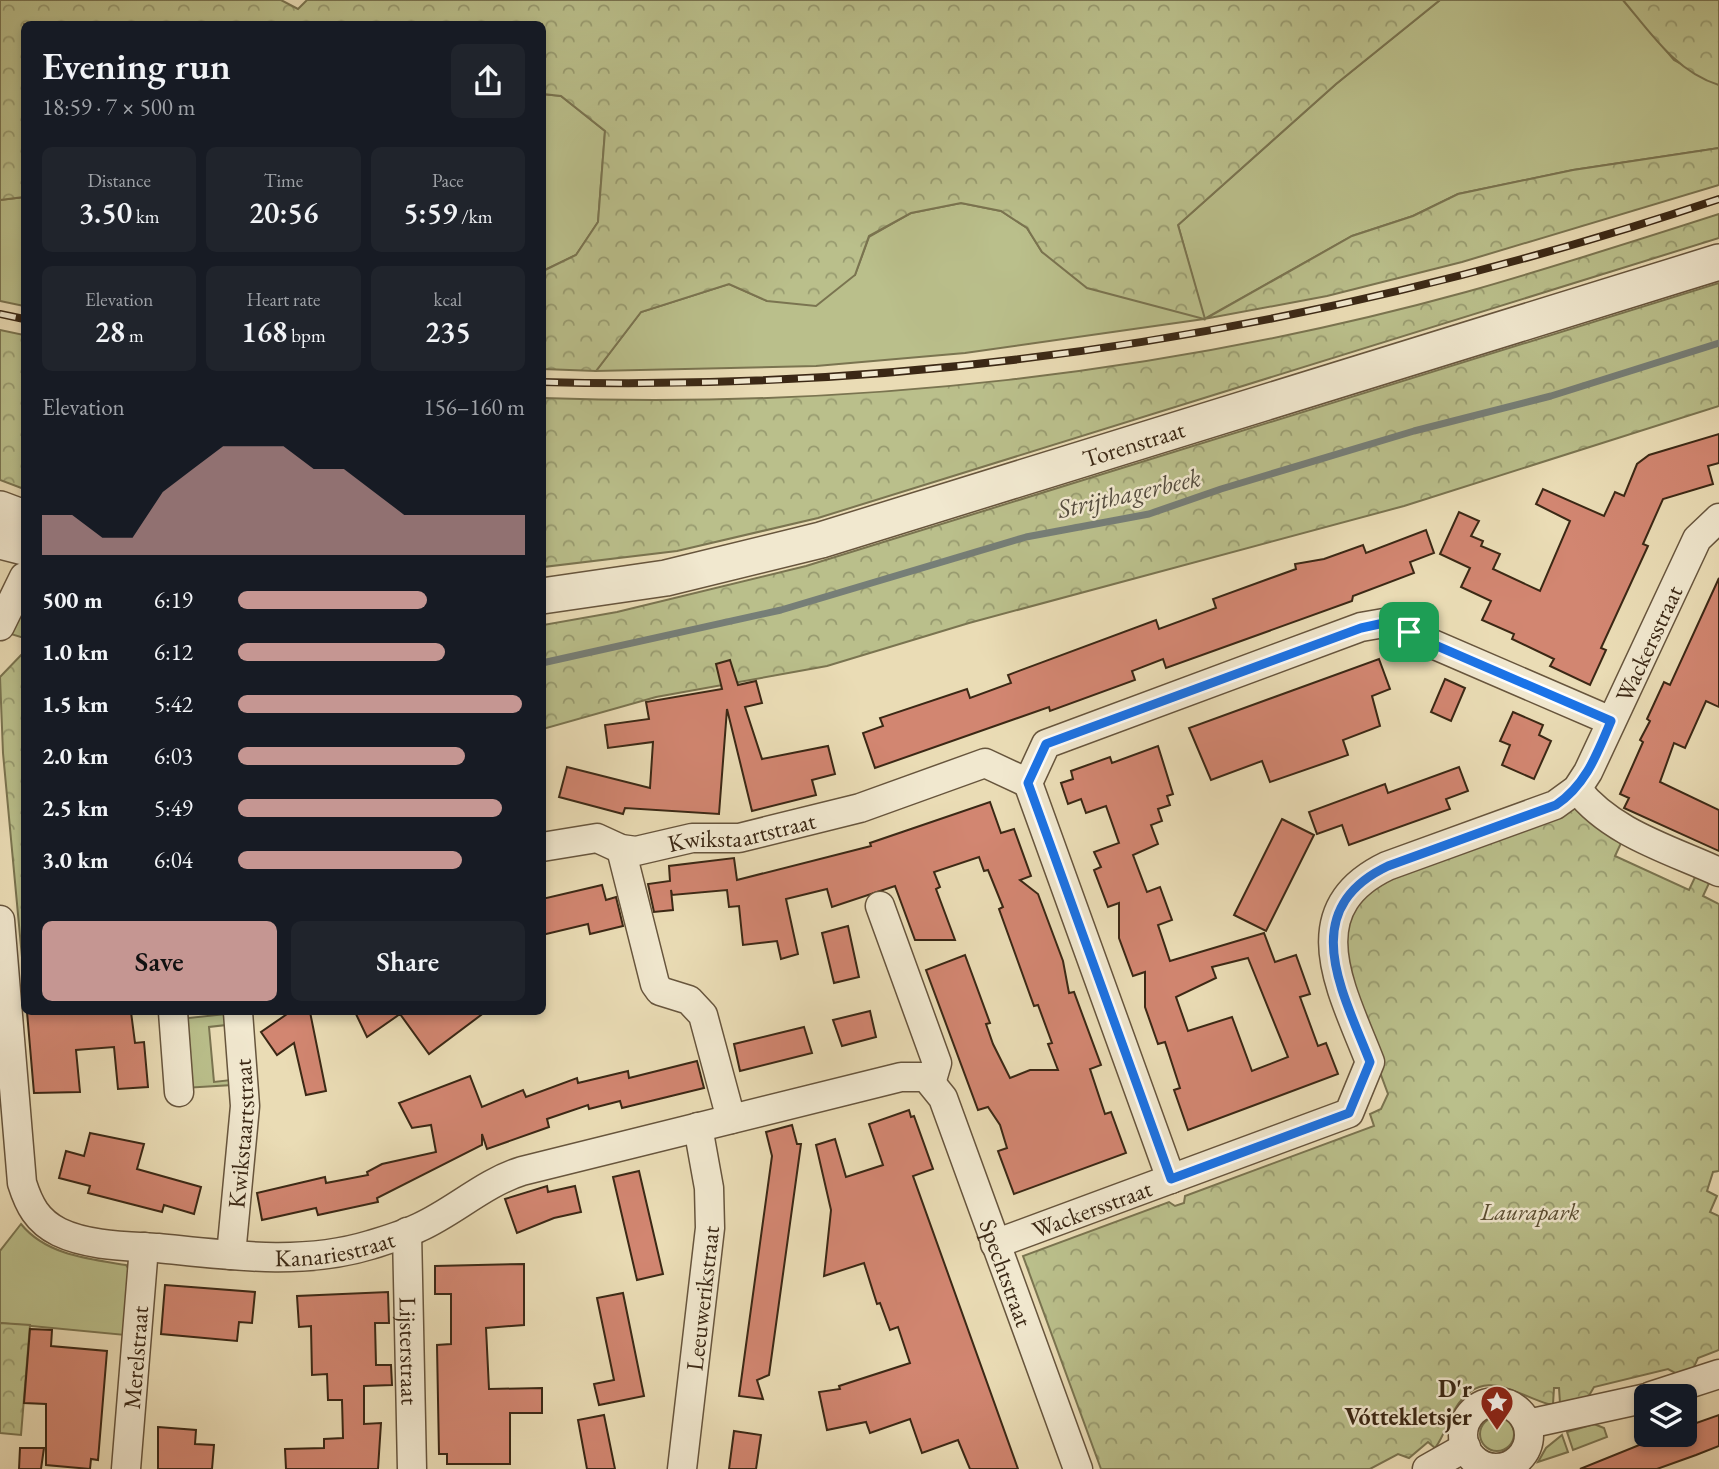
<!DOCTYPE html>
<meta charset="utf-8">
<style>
:root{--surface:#171b24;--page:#20242c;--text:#f1f3f6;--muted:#9ea1a6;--accent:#c59692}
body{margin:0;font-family:"EB Garamond",serif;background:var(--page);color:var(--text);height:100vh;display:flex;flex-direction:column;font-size:26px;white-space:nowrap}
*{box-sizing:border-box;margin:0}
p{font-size:23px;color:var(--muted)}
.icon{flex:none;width:38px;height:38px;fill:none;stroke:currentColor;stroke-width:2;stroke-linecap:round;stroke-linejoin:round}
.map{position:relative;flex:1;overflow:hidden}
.panel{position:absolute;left:21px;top:21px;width:525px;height:994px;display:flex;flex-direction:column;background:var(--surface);border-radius:10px;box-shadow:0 4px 10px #0003}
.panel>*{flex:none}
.controls{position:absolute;left:1634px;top:1384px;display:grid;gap:14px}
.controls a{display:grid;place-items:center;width:63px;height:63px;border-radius:10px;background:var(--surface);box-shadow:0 4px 10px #0003;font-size:35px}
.pin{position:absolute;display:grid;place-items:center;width:60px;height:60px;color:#fff;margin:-30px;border-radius:14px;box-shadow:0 4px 10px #0006}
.round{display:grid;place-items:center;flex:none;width:74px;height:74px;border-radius:10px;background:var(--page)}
.overview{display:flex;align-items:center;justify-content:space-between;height:119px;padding:0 21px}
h1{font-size:38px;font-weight:600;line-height:52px}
.stats{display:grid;grid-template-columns:repeat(3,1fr);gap:10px;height:119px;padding:7px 21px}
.stats div{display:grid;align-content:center;border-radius:10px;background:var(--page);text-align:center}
.stats b{font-size:30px;font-weight:600}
.stats small{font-size:19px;font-weight:400}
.stats p{font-size:19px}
.chart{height:196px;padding:14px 21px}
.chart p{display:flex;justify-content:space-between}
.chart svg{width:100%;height:126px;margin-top:7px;fill:var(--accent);opacity:.7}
.cta{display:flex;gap:14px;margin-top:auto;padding:14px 21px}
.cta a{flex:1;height:80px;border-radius:10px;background:var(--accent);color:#111;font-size:28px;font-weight:600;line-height:80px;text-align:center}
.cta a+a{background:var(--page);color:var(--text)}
ul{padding:0 21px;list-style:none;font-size:23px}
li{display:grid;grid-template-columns:112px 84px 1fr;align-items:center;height:52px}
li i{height:18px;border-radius:9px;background:var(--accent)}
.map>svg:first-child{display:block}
.green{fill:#babf8b;stroke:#7a7450;stroke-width:2}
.forest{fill:url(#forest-crowns);stroke:#7a7450;stroke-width:2}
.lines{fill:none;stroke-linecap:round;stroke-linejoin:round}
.stream{stroke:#767e77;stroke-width:7}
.building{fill:#d28671;stroke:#3b2815;stroke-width:2;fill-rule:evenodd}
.minor-casing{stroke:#67553d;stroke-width:31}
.tertiary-casing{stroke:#67553d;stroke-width:38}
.minor{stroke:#f1e8cf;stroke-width:28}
.tertiary{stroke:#f1e8cf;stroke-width:35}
.rail-casing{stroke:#3b2815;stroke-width:8}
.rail{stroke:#f1e8cf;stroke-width:5;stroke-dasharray:16;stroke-linecap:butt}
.route-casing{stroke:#fff;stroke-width:14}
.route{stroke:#1a73e8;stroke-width:9}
.labels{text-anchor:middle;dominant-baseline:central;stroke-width:5;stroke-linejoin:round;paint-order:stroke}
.street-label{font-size:24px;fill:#3b2815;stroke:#f1e8cf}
.park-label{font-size:24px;font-style:italic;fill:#5b4e32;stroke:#f1e8cf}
.poi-label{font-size:24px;font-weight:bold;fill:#3b2815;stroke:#f1e8cf;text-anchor:end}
.water-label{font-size:26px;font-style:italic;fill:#544c3e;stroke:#f1e8cf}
</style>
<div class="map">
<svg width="1719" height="1469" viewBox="0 0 1719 1469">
<defs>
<pattern id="forest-crowns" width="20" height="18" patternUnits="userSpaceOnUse" patternTransform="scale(1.75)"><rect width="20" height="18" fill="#babf8b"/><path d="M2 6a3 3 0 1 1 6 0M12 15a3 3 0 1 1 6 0" fill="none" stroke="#989b70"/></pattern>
</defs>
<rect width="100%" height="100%" fill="#eadcb5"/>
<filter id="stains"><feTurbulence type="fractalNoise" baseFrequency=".00286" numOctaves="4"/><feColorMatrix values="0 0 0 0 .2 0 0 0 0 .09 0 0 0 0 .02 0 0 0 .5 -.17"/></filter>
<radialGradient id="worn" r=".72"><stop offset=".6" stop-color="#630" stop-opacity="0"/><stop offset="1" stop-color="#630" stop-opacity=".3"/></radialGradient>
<!-- green -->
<g class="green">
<polygon points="1440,0 1623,0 1674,60 1719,85 1719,148 1573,170 1458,194 1413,216 1352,236 1204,319 965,353 816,366 596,371 641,312 729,284 767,301 855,275 869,237 911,213 961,203 1001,211 1027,228 1042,252 1204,319 1178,225 1336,84"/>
<polygon points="543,94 561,96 605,131 598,222 576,255 543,271"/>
<polygon points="24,197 24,306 0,301 0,200"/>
<polygon points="24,591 24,638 4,632"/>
<polygon points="226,1014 226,1025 209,1027 214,1082 231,1080 232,1085 184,1088 179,1019"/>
<path d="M 21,1224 C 46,1255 89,1259 126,1265 L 130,1271 L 125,1335 L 0,1323 L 0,1251 Z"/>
<circle cx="1497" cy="1434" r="17"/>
<polygon points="1594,1424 1604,1428 1607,1437 1573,1450 1567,1432"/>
<polygon points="1562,1435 1568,1452 1538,1462 1546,1448"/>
</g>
<!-- forest -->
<g class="forest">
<polygon points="0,0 281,0 298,9 307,0 1440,0 1336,84 1178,225 1205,319 1352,236 1413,216 1458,194 1573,170 1719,148 1719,185 1462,262 1327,296 1204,319 1087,288 1042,252 1027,228 1001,211 961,203 911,213 869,236 855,275 816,306 767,301 729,284 641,312 596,371 543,369 543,271 576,255 598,222 605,131 561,96 543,94 542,24 24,24 24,197 0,200"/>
<path d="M 1623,0 L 1719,0 L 1719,85 C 1676,72 1650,32 1623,0 Z"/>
<path d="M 1719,214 L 1719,238 L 818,518 L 677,551 L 543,567 L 543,398 C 851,409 1168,374 1466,292 C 1551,268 1635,241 1719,214 Z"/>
<polygon points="1719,283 1719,406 1404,506 969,623 827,666 656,697 543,729 543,625 617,612 806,566"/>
<polygon points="0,330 24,335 24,489 0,480"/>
<polygon points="24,652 24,967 23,968 3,753 0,677"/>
<path d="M 1574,803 L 1622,841 L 1615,856 L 1689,890 L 1696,875 L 1710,881 L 1703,896 L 1719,904 L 1719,1171 L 1713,1172 L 1707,1191 L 1717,1196 L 1710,1212 L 1719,1216 L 1719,1350 L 1698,1358 L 1693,1369 L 1679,1375 L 1668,1369 L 1594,1387 L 1587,1399 L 1560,1403 L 1559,1388 L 1554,1388 L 1553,1404 L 1548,1404 C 1514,1394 1482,1365 1455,1409 C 1447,1421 1445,1435 1435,1448 L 1428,1442 L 1409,1458 L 1398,1454 L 1370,1469 L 1101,1469 L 1023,1256 L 1169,1202 L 1175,1206 L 1184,1203 L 1185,1196 L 1374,1126 L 1370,1114 L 1381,1109 L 1388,1094 L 1348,986 L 1339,937 L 1370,884 Z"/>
<polygon points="0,1323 30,1325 21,1435 0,1433"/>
</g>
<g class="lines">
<!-- stream -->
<polyline class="stream" points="542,663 781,610 1026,537 1149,514 1221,489 1414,431 1551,396 1719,343"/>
</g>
<!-- building -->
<g class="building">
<polygon points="1719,434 1719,463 1708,466 1713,484 1663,499 1643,544 1648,546 1601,648 1606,650 1590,685 1550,666 1554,659 1512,639 1514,634 1482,620 1491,601 1461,587 1470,568 1440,554 1459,512 1479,521 1471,536 1483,541 1481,546 1500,554 1493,569 1540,591 1570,521 1536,504 1543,489 1604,516 1615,492 1624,496 1637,464 1649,455"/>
<polygon points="1426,530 1434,553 1410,562 1414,573 1353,596 1352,601 1166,668 1163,659 1132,671 1135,680 1050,711 1049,707 875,768 863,733 883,726 880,718 967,689 970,698 1011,683 1008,675 1156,620 1159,629 1216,608 1213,599 1296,569 1295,564 1324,559 1363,545 1366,553"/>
<polygon points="1719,578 1719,707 1706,701 1685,748 1674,743 1660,782 1719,810 1719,851 1624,808 1629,798 1620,794 1643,742 1640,740 1650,721 1647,719 1664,682 1670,685"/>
<polygon points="1379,659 1390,689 1372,696 1380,726 1343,740 1348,755 1270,782 1262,761 1211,780 1189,728"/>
<polygon points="730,660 738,685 756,681 762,703 745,707 762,759 828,746 835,774 812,780 816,795 752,811 727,709 719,814 625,808 623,814 559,797 567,767 650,788 653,742 608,748 605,725 649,719 646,702 722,689 716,664"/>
<polygon points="1445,679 1465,688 1451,721 1431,712"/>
<polygon points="1513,712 1543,725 1539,735 1551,741 1534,779 1502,765 1510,745 1500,741"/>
<path d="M 1158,746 L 1173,794 L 1167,796 L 1170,805 L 1158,809 L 1162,821 L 1151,825 L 1158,844 L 1133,855 L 1147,892 L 1160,887 L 1172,920 L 1158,925 L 1170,961 L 1264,933 L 1275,962 L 1296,955 L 1310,994 L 1300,997 L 1318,1046 L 1326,1043 L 1338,1074 L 1188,1130 L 1174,1090 L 1180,1088 L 1165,1042 L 1158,1044 L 1145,1007 L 1145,972 L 1133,976 L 1119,938 L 1119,903 L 1108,907 L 1094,870 L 1101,867 L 1094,852 L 1119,843 L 1106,806 L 1086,813 L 1081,799 L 1068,804 L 1061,783 L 1073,779 L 1071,771 L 1110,757 L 1112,763 ZM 1248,958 L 1288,1057 L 1252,1071 L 1232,1017 L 1188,1031 L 1176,997 L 1216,978 L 1212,967 Z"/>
<polygon points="1459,767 1468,791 1446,799 1450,809 1349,845 1342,825 1317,834 1309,812 1385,784 1388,793"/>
<polygon points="990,802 1001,833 1014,829 1031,876 1020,880 1038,894 1063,961 1069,993 1074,992 1101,1065 1090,1069 1105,1114 1111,1112 1126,1153 1014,1194 998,1151 1007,1148 1000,1125 988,1107 978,1110 926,970 965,955 990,1023 986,1024 993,1044 1010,1078 1030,1070 1058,1070 1048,1044 1052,1043 1038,1005 1034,1006 999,909 1003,907 988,870 984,871 979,857 934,872 940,887 936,889 955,940 915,940 895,886 832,907 827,889 786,899 798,954 781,959 777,941 743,945 739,906 729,907 727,890 672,895 671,890 673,910 654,912 648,884 670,881 669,866 734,858 737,880 871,846 870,843"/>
<polygon points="1282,819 1314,835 1266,931 1234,915"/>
<polygon points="602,885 606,900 616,897 623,926 590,934 588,924 542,935 542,899"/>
<polygon points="848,926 859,977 834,983 822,933"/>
<polygon points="870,1011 876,1037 842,1046 833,1020"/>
<polygon points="27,1012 131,1012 135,1043 144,1042 148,1087 118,1089 114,1047 76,1050 80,1092 34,1093"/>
<polygon points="290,1012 310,1012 326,1091 306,1095 294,1043 277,1055 261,1032"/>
<polygon points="355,1012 485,1012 429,1054 400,1014 367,1037"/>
<polygon points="804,1027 812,1053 740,1071 734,1044"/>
<polygon points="697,1061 704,1088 622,1108 620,1101 589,1109 588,1105 547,1119 549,1127 487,1149 482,1134 482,1145 377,1198 378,1202 318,1215 316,1208 262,1220 257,1193 325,1177 326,1183 368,1175 367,1172 382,1164 436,1152 431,1125 412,1128 399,1103 470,1076 482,1107 523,1090 526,1097 577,1078 578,1083 628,1071 629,1078"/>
<polygon points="909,1110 911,1117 914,1116 933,1169 913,1176 1018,1469 970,1469 958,1440 922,1453 910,1419 870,1433 866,1422 827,1430 819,1392 840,1389 839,1386 910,1363 898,1327 890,1330 880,1303 877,1304 864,1263 824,1276 831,1210 816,1145 835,1139 846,1177 883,1165 869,1124"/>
<polygon points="792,1125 797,1144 801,1144 769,1375 757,1380 763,1399 739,1396 772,1156 766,1132"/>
<polygon points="90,1133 144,1144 137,1169 201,1187 194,1214 164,1205 162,1212 88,1193 90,1186 59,1178 66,1151 84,1156"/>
<polygon points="639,1171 663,1274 637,1280 613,1177"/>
<polygon points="547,1186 548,1192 575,1186 581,1212 554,1218 517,1233 505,1199"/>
<polygon points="524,1264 524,1325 486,1328 489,1389 542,1388 542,1413 510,1413 510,1464 447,1464 447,1454 439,1454 437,1345 451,1344 451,1294 435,1294 435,1266"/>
<polygon points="165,1285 255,1292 252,1323 239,1322 237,1341 161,1334"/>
<polygon points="388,1292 389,1323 375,1323 376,1365 391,1365 392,1385 364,1386 364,1424 381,1423 378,1469 286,1469 285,1449 324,1448 324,1439 343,1438 342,1400 328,1400 327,1374 312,1375 311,1326 299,1327 297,1296"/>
<polygon points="623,1293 644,1396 599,1405 594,1384 614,1380 597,1298"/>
<polygon points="30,1329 52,1330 51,1346 107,1351 98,1460 91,1459 90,1469 46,1465 46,1404 24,1403"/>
<polygon points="604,1415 615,1469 587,1469 578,1420"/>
<polygon points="1719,1415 1719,1446 1696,1455 1657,1469 1580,1469 1664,1435 1685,1435 1685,1427"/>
<polygon points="158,1427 196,1430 195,1444 214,1445 212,1469 158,1469"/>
<polygon points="734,1431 761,1435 756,1469 729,1469"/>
<polygon points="20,1448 44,1448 41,1469 19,1469"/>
</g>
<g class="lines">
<defs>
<g id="minor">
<polyline points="0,626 24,577"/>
<polyline points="1028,783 1046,744 1361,627 1384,623 1611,721"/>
<polyline points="1028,783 1171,1179"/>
<path d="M 1577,789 C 1611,833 1669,849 1719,872"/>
<path id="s1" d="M 542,847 L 597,838 L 621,849 L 636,851 L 692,838 L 739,838 L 860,808 L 985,763 L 1028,783"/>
<polyline points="621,849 655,984 660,991 689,1000 703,1015 731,1119"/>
<polyline points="880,906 937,1063 932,1080"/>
<path id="s2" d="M 0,920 L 22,1183 C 29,1205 37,1221 59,1232 C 88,1246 127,1246 158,1248 C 228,1255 301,1266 370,1245 C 386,1240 404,1235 420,1227 C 455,1211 484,1183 522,1171 L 901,1077 L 926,1077 L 943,1098 L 1078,1469"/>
<polyline points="173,1012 179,1092"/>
<path id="s3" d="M 407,1232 L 412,1469"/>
<path id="s4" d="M 995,1244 L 1349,1113 L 1370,1062 C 1343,992 1295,910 1387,866 L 1555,805 L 1577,789 L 1588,772 L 1697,539 L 1719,518"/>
<path id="s5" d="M 231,1255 L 245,1106 L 238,1012"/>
<polyline points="1651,1396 1719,1374"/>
<circle cx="1496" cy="1435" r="33"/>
<polyline points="1528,1424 1647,1398"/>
<path id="s6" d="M 126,1469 L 144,1247"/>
<path id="s7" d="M 682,1469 L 710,1228 L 709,1188 L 698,1127"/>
<polyline points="1427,1469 1466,1447"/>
</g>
<g id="tertiary">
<polyline points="0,509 24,518"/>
<polyline points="0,541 24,547"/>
<path id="s8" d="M 542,596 L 666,578 L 821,540 L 1719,262"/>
</g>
</defs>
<!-- minor casing -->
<use href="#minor" class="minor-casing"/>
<!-- tertiary casing -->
<use href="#tertiary" class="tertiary-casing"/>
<!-- minor -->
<use href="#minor" class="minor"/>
<!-- tertiary -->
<use href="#tertiary" class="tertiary"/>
<defs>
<g id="rail">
<polyline points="0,314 24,319"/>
<path d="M 542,382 C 944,393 1339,326 1719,199"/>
</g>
</defs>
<!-- rail casing -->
<use href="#rail" class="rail-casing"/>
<!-- rail -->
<use href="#rail" class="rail"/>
</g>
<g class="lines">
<defs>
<path id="route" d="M 1384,623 L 1611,721 C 1597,754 1586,785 1556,805 L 1388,866 C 1295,910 1343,992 1370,1062 L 1349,1113 L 1171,1179 L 1028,783 L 1046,744 L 1361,628 Z"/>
</defs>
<!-- route casing -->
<use href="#route" class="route-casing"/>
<!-- route -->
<use href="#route" class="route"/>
</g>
<!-- icons -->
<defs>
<symbol id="sight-pin" viewBox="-11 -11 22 30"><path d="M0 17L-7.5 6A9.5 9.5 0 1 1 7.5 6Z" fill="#8f2418" stroke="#f1e8cf"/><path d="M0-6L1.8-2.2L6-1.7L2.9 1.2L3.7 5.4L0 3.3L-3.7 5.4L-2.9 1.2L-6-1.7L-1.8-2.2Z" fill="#fff"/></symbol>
</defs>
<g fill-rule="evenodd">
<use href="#sight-pin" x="1478" y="1383" width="38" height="52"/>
</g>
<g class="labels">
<!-- street labels -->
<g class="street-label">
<text stroke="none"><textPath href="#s8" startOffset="612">Torenstraat</textPath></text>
<text stroke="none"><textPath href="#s4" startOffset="1026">Wackersstraat</textPath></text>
<text stroke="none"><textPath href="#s1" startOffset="205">Kwikstaartstraat</textPath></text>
<text stroke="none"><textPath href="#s5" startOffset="122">Kwikstaartstraat</textPath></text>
<text stroke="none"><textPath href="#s4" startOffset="103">Wackersstraat</textPath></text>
<text stroke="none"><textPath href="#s2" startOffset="606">Kanariestraat</textPath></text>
<text stroke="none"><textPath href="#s2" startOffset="1440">Spechtstraat</textPath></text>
<text stroke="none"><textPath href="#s7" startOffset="172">Leeuwerikstraat</textPath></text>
<text stroke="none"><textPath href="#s3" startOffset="119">Lijsterstraat</textPath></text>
<text stroke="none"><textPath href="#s6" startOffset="112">Merelstraat</textPath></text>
</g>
<!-- park labels -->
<g class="park-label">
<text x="1530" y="1211">Laurapark</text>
</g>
<!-- poi labels -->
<g class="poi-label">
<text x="1472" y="1388">D'r<tspan x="1472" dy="28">Vóttekletsjer</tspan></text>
</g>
<!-- water labels -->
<g class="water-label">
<text transform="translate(1129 493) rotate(-13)">Strijthagerbeek</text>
</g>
</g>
<rect width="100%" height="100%" filter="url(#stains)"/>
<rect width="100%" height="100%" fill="url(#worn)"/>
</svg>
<div class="controls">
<a><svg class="icon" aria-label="layers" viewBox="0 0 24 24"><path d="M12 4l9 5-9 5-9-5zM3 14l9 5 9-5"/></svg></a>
</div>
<div class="pin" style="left:1409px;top:632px;background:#1e9e55"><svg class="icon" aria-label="arrive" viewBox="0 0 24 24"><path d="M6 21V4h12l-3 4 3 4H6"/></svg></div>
<section class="panel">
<div class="overview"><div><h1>Evening run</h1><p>18:59 · 7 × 500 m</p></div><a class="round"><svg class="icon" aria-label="share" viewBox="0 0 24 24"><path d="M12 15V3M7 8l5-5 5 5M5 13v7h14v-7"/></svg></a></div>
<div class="stats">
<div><p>Distance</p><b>3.50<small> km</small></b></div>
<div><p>Time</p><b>20:56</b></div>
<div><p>Pace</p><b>5:59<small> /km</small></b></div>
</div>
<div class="stats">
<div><p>Elevation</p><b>28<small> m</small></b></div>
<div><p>Heart rate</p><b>168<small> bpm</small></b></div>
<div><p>kcal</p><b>235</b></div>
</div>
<div class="chart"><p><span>Elevation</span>156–160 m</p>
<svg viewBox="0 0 160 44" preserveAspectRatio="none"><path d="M0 44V30L10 30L20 38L30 38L40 22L50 14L60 6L70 6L80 6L90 14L100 14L110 22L120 30L130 30L140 30L150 30L160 30V44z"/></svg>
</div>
<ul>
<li><b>500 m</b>6:19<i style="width:66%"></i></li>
<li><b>1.0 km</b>6:12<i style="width:72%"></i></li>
<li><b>1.5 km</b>5:42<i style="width:99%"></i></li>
<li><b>2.0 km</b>6:03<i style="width:79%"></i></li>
<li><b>2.5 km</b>5:49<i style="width:92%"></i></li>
<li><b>3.0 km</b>6:04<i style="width:78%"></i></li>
</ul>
<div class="cta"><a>Save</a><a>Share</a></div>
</section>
</div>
